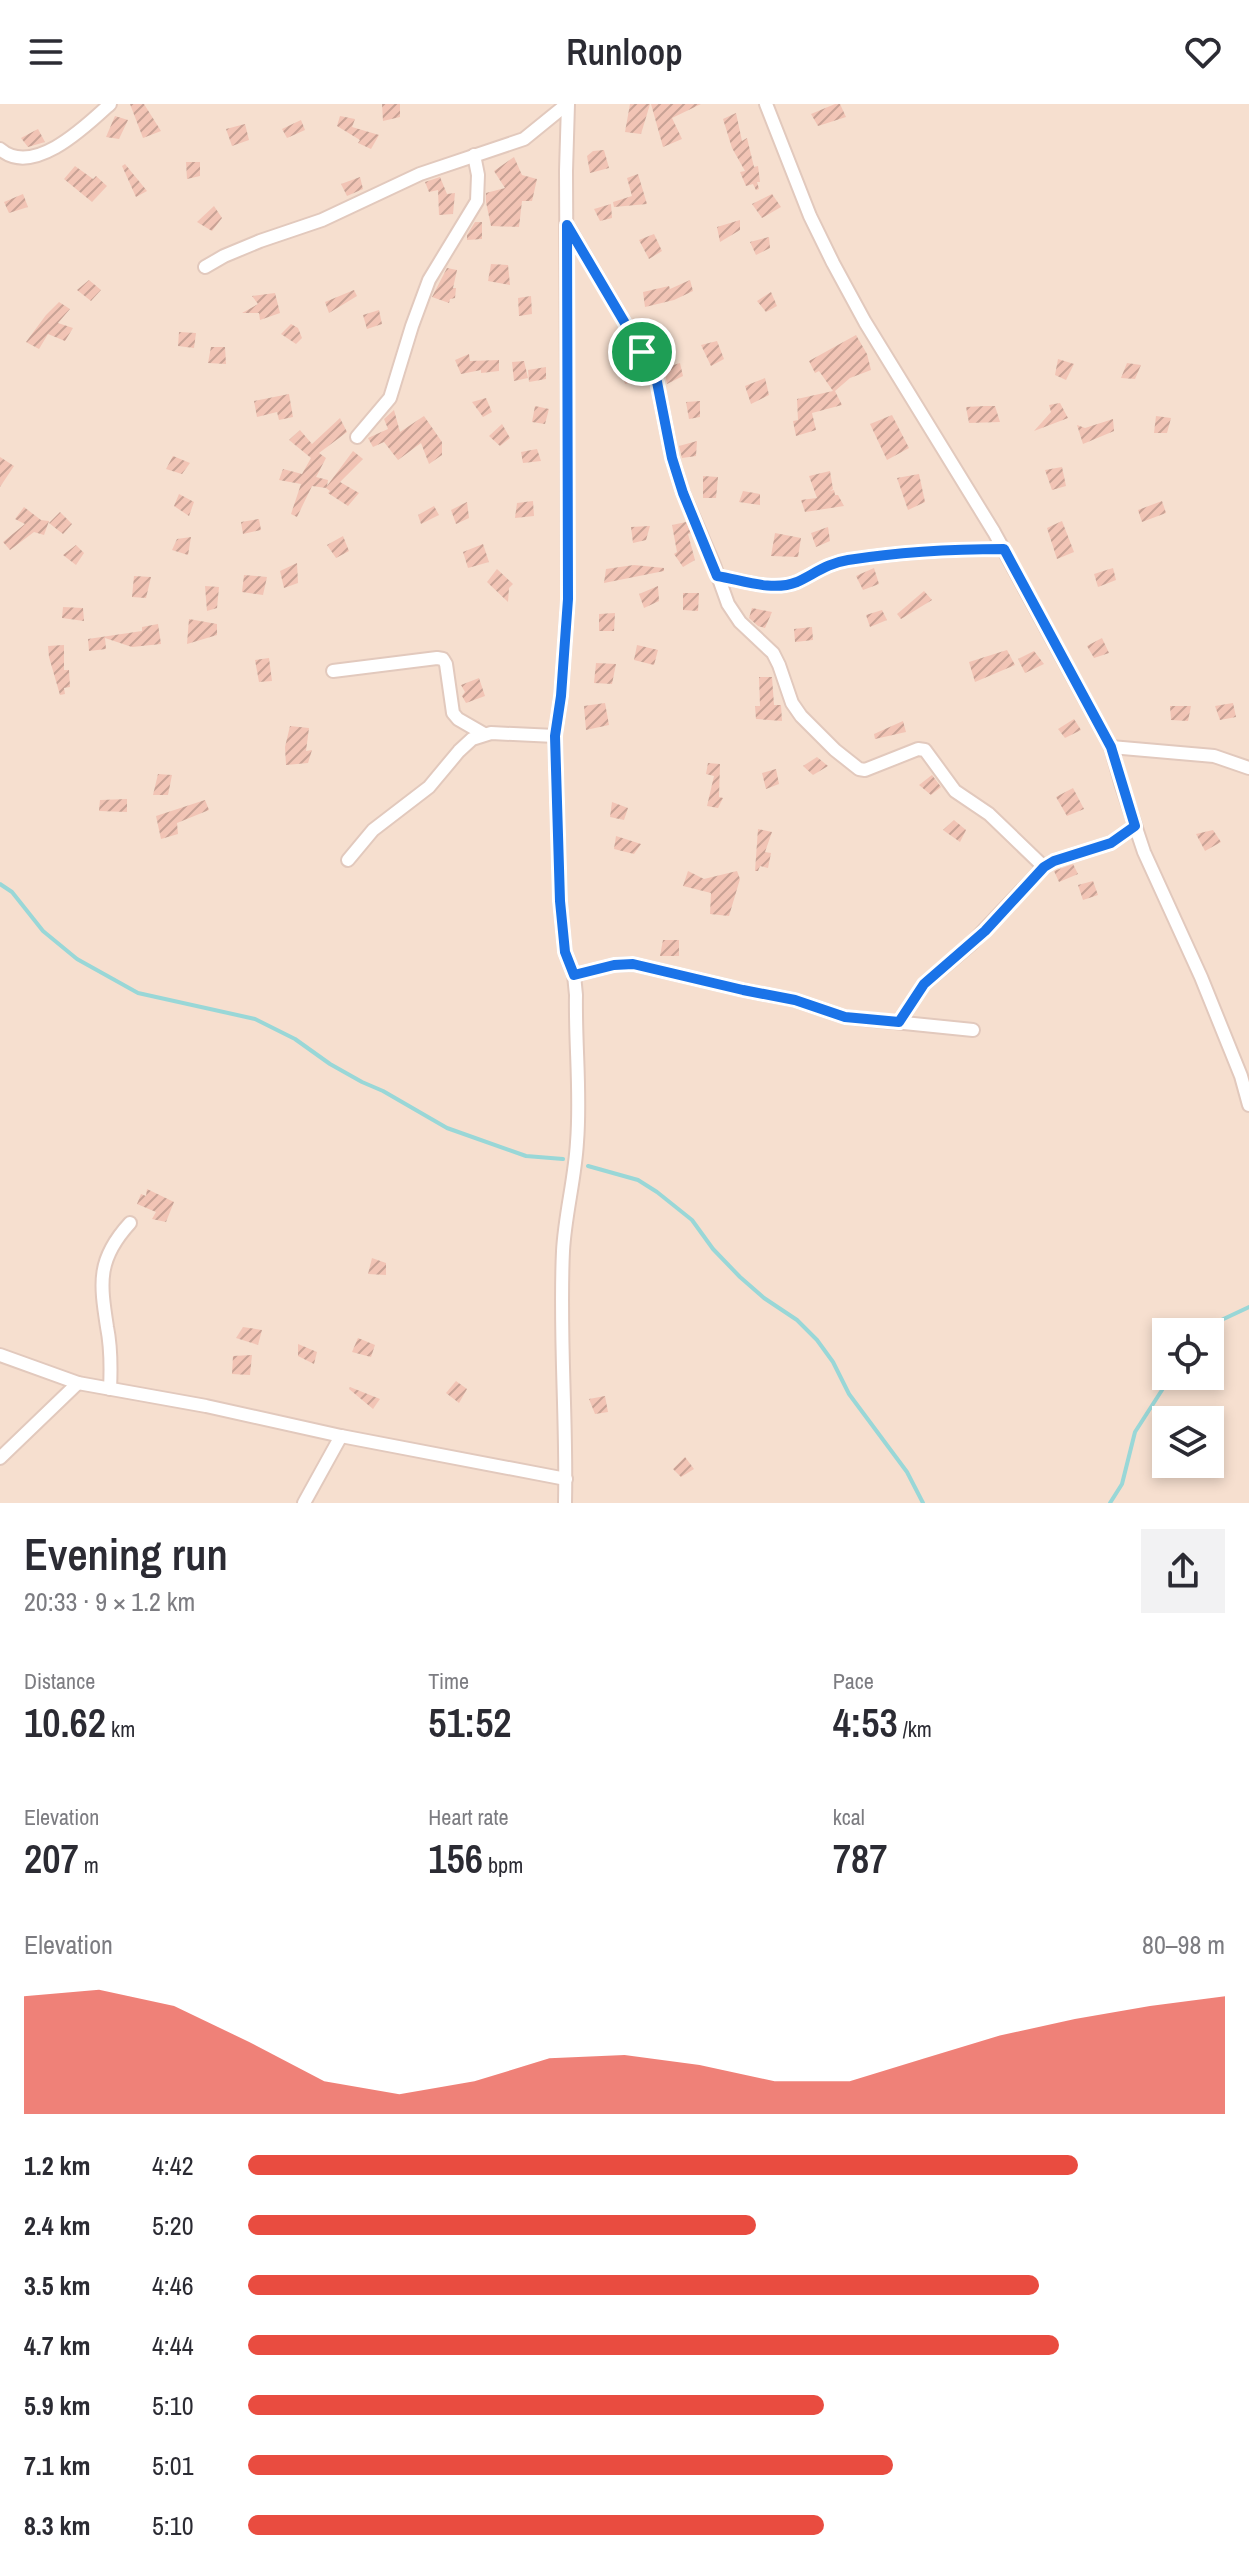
<!DOCTYPE html>
<meta charset="utf-8">
<style>
:root{--surface:#fff;--page:#f2f2f3;--text:#2b2b33;--muted:#7c7c81;--accent:#e94c40}
body{margin:0;font-family:"Archivo Narrow",sans-serif;background:var(--page);color:var(--text);height:100vh;display:flex;flex-direction:column;font-size:30px;white-space:nowrap}
*{box-sizing:border-box;margin:0}
p{font-size:26px;color:var(--muted)}
.icon{flex:none;width:44px;height:44px;fill:none;stroke:currentColor;stroke-width:2;stroke-linecap:round;stroke-linejoin:round}
.map{position:relative;height:1399px;overflow:hidden}
.panel{display:flex;flex-direction:column;background:var(--surface);flex:1}
.panel>*{flex:none}
.buttons{position:absolute;left:1152px;top:1214px;display:grid;gap:16px}
.buttons a{display:grid;place-items:center;width:72px;height:72px;border-radius:0px;background:var(--surface);box-shadow:0 4px 12px #0003;font-size:40px}
.pin{position:absolute;display:grid;place-items:center;width:68px;height:68px;color:#fff;margin:-34px;border:4px solid #fff;border-radius:50%;box-shadow:0 2px 8px #0007}
.round{display:grid;place-items:center;flex:none;width:84px;height:84px;border-radius:0px;background:var(--page)}
.overview{display:flex;align-items:center;justify-content:space-between;height:136px;padding:0 24px}
h1{font-size:44px;font-weight:600;line-height:60px}
.metrics{display:grid;grid-template-columns:repeat(3,1fr);gap:12px;height:136px;padding:8px 24px}
.metrics div{display:grid;align-content:center}
.metrics b{font-size:40px;font-weight:600}
.metrics small{font-size:22px;font-weight:400}
.metrics p{font-size:22px}
.chart{height:224px;padding:16px 24px}
.chart p{display:flex;justify-content:space-between}
.chart svg{width:100%;height:144px;margin-top:8px;fill:var(--accent);opacity:.7}
ul{padding:0 24px;list-style:none;font-size:26px}
li{display:grid;grid-template-columns:128px 96px 1fr;align-items:center;height:60px}
li i{height:20px;border-radius:10px;background:var(--accent)}
header{display:flex;justify-content:space-between;align-items:center;height:104px;padding:0 24px;background:var(--surface);font-size:36px;font-weight:600}
.map>svg:first-child{display:block}
.residential{fill:#f6dfcf;fill-rule:evenodd}
.lines{fill:none;stroke-linecap:round;stroke-linejoin:round}
.stream{stroke:#99d7d7;stroke-width:4}
.building{fill:url(#building-hatch)}
.street-casing{stroke:#e2c9bd;stroke-width:16}
.street{stroke:#fff;stroke-width:12}
.route-casing{stroke:#fff;stroke-width:16}
.route{stroke:#1a73e8;stroke-width:10}
</style>
<header><svg class="icon" aria-label="menu" viewBox="0 0 24 24"><path d="M4 6h16M4 12h16M4 18h16"/></svg>Runloop<svg class="icon" aria-label="heart" viewBox="0 0 24 24"><path d="M12 20l-8-8c-3-5 5-10 8-4 3-6 11-1 8 4z"/></svg></header>
<div class="map">
<svg width="1249" height="1399" viewBox="0 0 1249 1399">
<defs>
<pattern id="building-hatch" width="6" height="6" patternUnits="userSpaceOnUse" patternTransform="scale(2)"><rect width="6" height="6" fill="#f2c4b5"/><path d="M-1 1l2-2M0 6l6-6M5 7l2-2" fill="none" stroke="#c8a295"/></pattern>
</defs>
<rect width="100%" height="100%" fill="#fcecde"/>
<!-- residential -->
<path class="residential" d="M 0,0 L 1249,0 L 1249,1399 L 0,1399 ZM 1166,1228 L 1210,1228 L 1210,1272 L 1166,1272 ZM 1166,1316 L 1210,1316 L 1210,1360 L 1166,1360 Z"/>
<g class="lines">
<!-- stream -->
<g class="stream">
<polyline points="0,780 12,788 43,827 77,855 138,889 255,915 295,935 330,960 362,978 383,987 447,1024 526,1052 563,1055"/>
<polyline points="588,1062 638,1076 657,1088 692,1116 713,1145 740,1173 764,1194 797,1216 817,1236 833,1258 849,1290 907,1368 923,1399"/>
<polyline points="1208,1228 1215,1219 1249,1203"/>
<polyline points="1110,1399 1122,1380 1135,1328 1171,1272"/>
</g>
</g>
<!-- building -->
<g class="building">
<polygon points="130,0 144,0 161,27 143,34"/>
<polygon points="382,0 400,0 400,13 383,17"/>
<polygon points="630,0 650,0 641,30 625,28"/>
<polygon points="651,0 701,0 672,14 682,35 663,43"/>
<polygon points="835,0 840,0 846,13 818,22 811,10"/>
<polygon points="736,9 742,37 747,34 754,63 758,62 760,78 757,78 759,85 756,86 753,80 746,82 740,68 745,67 732,44 723,15"/>
<polygon points="115,12 128,16 119,35 106,33"/>
<polygon points="340,12 355,15 352,23 379,31 371,45 358,39 360,36 337,22"/>
<polygon points="301,16 305,26 287,34 282,25"/>
<polygon points="245,20 249,36 232,42 226,25"/>
<polygon points="38,25 45,38 28,43 21,34"/>
<polygon points="604,46 609,64 590,69 587,52 593,47"/>
<polygon points="514,53 522,71 537,75 532,97 522,97 519,123 491,122 486,98 486,89 505,84 494,67"/>
<polygon points="186,58 200,58 200,72 187,75"/>
<polygon points="125,60 147,87 136,93 122,62"/>
<polygon points="75,62 93,75 96,72 107,82 92,98 64,75"/>
<polygon points="638,70 647,100 614,103 613,98 632,92 627,74"/>
<polygon points="360,73 363,85 347,92 341,80"/>
<polygon points="440,73 447,90 455,89 453,110 439,111 438,86 429,88 425,78"/>
<polygon points="23,90 28,103 9,109 4,98"/>
<polygon points="772,90 781,103 762,114 752,100"/>
<polygon points="611,100 612,114 600,117 594,105"/>
<polygon points="214,102 222,114 212,127 197,118"/>
<polygon points="740,116 740,126 720,138 717,123"/>
<polygon points="475,118 482,118 482,135 467,136 467,131"/>
<polygon points="654,130 662,147 649,155 639,136"/>
<polygon points="769,133 770,144 756,151 750,138"/>
<polygon points="491,160 508,161 510,181 488,177"/>
<polygon points="447,164 457,166 453,184 456,184 455,194 450,195 449,199 432,193"/>
<polygon points="89,176 101,186 91,197 77,186"/>
<polygon points="690,176 693,187 674,196 645,203 643,188 669,182 670,185"/>
<polygon points="354,186 357,192 329,209 325,198"/>
<polygon points="771,188 777,202 766,208 757,197"/>
<polygon points="275,189 280,209 260,216 259,209 242,209 258,200 252,192"/>
<polygon points="531,192 532,210 519,212 518,194"/>
<polygon points="59,198 70,205 58,219 73,224 65,237 48,230 39,245 26,238 46,211"/>
<polygon points="379,206 382,220 367,225 363,211"/>
<polygon points="291,220 298,224 302,234 296,240 281,230"/>
<polygon points="179,228 196,229 194,244 178,242"/>
<polygon points="856,231 867,250 871,266 850,274 835,287 842,301 812,309 816,326 796,332 793,317 798,316 797,295 833,287 819,267 815,269 809,257"/>
<polygon points="668,236 669,251 655,254 654,239"/>
<polygon points="717,237 724,255 711,262 701,241"/>
<polygon points="211,243 225,243 226,260 208,259"/>
<polygon points="469,250 470,257 499,256 499,267 481,269 481,266 461,270 455,256"/>
<polygon points="1058,255 1074,260 1066,276 1055,271"/>
<polygon points="524,257 528,274 514,277 512,258"/>
<polygon points="636,258 640,276 625,280 621,261"/>
<polygon points="680,259 683,272 667,280 664,264"/>
<polygon points="1127,259 1141,261 1135,275 1121,274"/>
<polygon points="546,263 546,275 529,278 528,266"/>
<polygon points="765,274 769,291 751,300 745,282"/>
<polygon points="289,290 293,313 279,316 277,308 257,313 254,297"/>
<polygon points="486,294 492,308 483,313 472,298"/>
<polygon points="700,297 700,313 689,315 686,298"/>
<polygon points="1060,299 1068,314 1034,327 1051,308 1049,301"/>
<polygon points="535,302 549,305 545,320 532,318"/>
<polygon points="986,302 995,302 1000,318 969,319 966,303"/>
<polygon points="394,306 400,328 424,312 442,338 442,351 429,360 421,339 398,356 384,338 373,343 368,334 388,325 384,315"/>
<polygon points="892,311 909,344 887,356 870,320"/>
<polygon points="1156,312 1171,314 1167,329 1154,329"/>
<polygon points="340,314 347,328 319,349 326,354 316,373 328,376 327,382 353,347 363,355 340,378 359,389 348,402 328,389 330,387 326,384 312,382 297,413 291,410 301,380 279,376 283,365 302,370 311,354 289,336 300,326 312,340"/>
<polygon points="1113,315 1114,327 1083,340 1077,321 1085,324"/>
<polygon points="502,320 510,334 500,342 489,332"/>
<polygon points="697,337 696,352 682,354 679,342"/>
<polygon points="537,345 541,357 523,359 521,348"/>
<polygon points="173,352 190,359 182,370 166,365"/>
<polygon points="0,353 14,362 0,383"/>
<polygon points="1062,363 1066,382 1052,386 1045,366"/>
<polygon points="830,367 833,385 830,387 834,386 835,391 838,391 844,402 805,408 801,396 817,394 809,372"/>
<polygon points="919,370 925,398 908,406 897,374"/>
<polygon points="703,372 718,373 716,394 703,394"/>
<polygon points="743,387 760,390 760,401 739,398"/>
<polygon points="179,390 194,398 189,412 174,402"/>
<polygon points="533,397 534,412 515,414 517,399"/>
<polygon points="1162,397 1166,409 1142,418 1138,406"/>
<polygon points="467,398 469,414 456,420 451,406"/>
<polygon points="434,402 439,411 421,420 418,411"/>
<polygon points="24,403 41,416 49,417 44,431 34,428 10,446 3,438 25,420 15,415"/>
<polygon points="60,408 72,420 63,430 49,419"/>
<polygon points="259,415 261,426 243,430 241,418"/>
<polygon points="1062,417 1074,448 1057,455 1047,424"/>
<polygon points="686,418 691,429 688,430 695,456 683,463 674,450 677,448 672,421"/>
<polygon points="650,422 646,436 633,439 631,423"/>
<polygon points="828,423 830,437 816,443 811,429"/>
<polygon points="775,429 801,434 798,453 771,452"/>
<polygon points="343,432 349,447 336,454 327,441"/>
<polygon points="191,433 188,451 172,446 177,435"/>
<polygon points="483,440 489,458 468,464 463,448"/>
<polygon points="76,441 84,449 76,461 63,451"/>
<polygon points="297,459 298,479 284,484 280,467"/>
<polygon points="634,461 664,464 664,467 604,479 606,465"/>
<polygon points="874,464 879,480 863,486 856,472"/>
<polygon points="1113,464 1116,476 1098,483 1094,470"/>
<polygon points="497,465 513,480 509,484 508,498 487,478"/>
<polygon points="244,471 267,473 263,491 242,488"/>
<polygon points="134,472 151,473 146,494 132,493"/>
<polygon points="205,482 219,483 217,504 207,507"/>
<polygon points="658,482 659,497 644,504 639,490"/>
<polygon points="924,487 932,496 901,515 897,510"/>
<polygon points="683,489 699,489 698,507 683,506"/>
<polygon points="63,503 83,504 84,517 62,514"/>
<polygon points="752,504 772,508 765,524 758,522 749,514"/>
<polygon points="882,506 887,516 870,523 866,511"/>
<polygon points="615,509 614,527 599,527 599,510"/>
<polygon points="189,515 217,520 217,531 187,540"/>
<polygon points="158,520 161,540 132,543 105,534 106,545 89,547 88,535 142,527 142,523"/>
<polygon points="812,523 813,536 795,538 794,525"/>
<polygon points="1102,534 1109,549 1094,554 1087,542"/>
<polygon points="64,541 64,566 69,566 70,583 64,584 65,590 60,591 49,553 48,542"/>
<polygon points="637,541 658,546 654,561 634,556"/>
<polygon points="1007,546 1015,561 975,578 969,558"/>
<polygon points="1034,547 1044,560 1025,569 1018,555"/>
<polygon points="269,554 272,577 259,578 255,556"/>
<polygon points="596,559 616,560 612,580 594,579"/>
<polygon points="759,573 772,573 774,601 781,601 782,617 756,615 755,602 760,602"/>
<polygon points="479,574 485,592 466,599 462,592 465,588 461,581"/>
<polygon points="605,599 609,621 586,626 584,602"/>
<polygon points="1233,599 1236,613 1220,616 1215,602"/>
<polygon points="1170,602 1191,602 1188,617 1171,616"/>
<polygon points="1074,615 1081,626 1065,634 1058,625"/>
<polygon points="903,617 906,628 875,635 874,630"/>
<polygon points="290,622 309,624 306,647 312,646 308,659 286,661 285,643"/>
<polygon points="817,653 828,662 813,671 803,662"/>
<polygon points="708,659 720,660 719,693 723,694 718,704 707,702 714,672 706,670"/>
<polygon points="776,665 779,680 766,685 762,669"/>
<polygon points="158,670 172,671 168,691 153,691"/>
<polygon points="932,671 941,683 931,691 919,681"/>
<polygon points="1073,684 1084,705 1067,712 1056,693"/>
<polygon points="127,695 127,708 99,707 100,696"/>
<polygon points="205,696 209,706 177,719 178,730 161,735 156,712"/>
<polygon points="612,698 628,704 624,716 610,713"/>
<polygon points="954,716 966,726 960,738 943,726"/>
<polygon points="758,725 772,728 765,748 771,749 768,764 760,762 758,767 755,767"/>
<polygon points="1213,726 1221,738 1205,747 1196,730"/>
<polygon points="616,732 641,740 634,750 614,745"/>
<polygon points="1073,760 1078,770 1059,778 1054,767"/>
<polygon points="688,767 704,775 737,767 740,775 729,812 710,810 711,789 683,782"/>
<polygon points="1093,777 1098,791 1083,796 1078,781"/>
<polygon points="663,836 679,836 679,852 660,852"/>
<polygon points="147,1085 174,1098 166,1118 152,1115 156,1108 137,1100 141,1090 146,1092"/>
<polygon points="372,1154 386,1159 386,1171 368,1170"/>
<polygon points="243,1223 262,1226 258,1241 236,1234"/>
<polygon points="358,1234 375,1241 371,1253 352,1248"/>
<polygon points="298,1240 317,1248 314,1260 298,1252"/>
<polygon points="252,1251 250,1271 232,1270 233,1252"/>
<polygon points="456,1277 467,1285 459,1299 446,1289"/>
<polygon points="350,1283 380,1295 373,1305 349,1285"/>
<polygon points="605,1292 608,1308 595,1310 589,1295"/>
<polygon points="685,1353 694,1365 681,1373 673,1365"/>
</g>
<g class="lines">
<defs>
<g id="street">
<polyline points="766,0 810,112 833,159 865,218 994,428 1111,643 1122,682 1144,748 1201,873 1241,972 1249,1001"/>
<path d="M 0,45 C 33,74 86,22 110,0"/>
<polyline points="569,124 642,248 657,278 672,354 683,389 714,461 728,500 740,518 773,549 779,561 792,599 801,612 835,646 859,665 865,666 918,645 925,646 955,687 989,710 1044,763"/>
<polyline points="205,163 224,152 260,137 322,116 420,70 524,35 567,0"/>
<polyline points="357,333 390,294 412,222 429,176 477,97 478,71 474,51"/>
<path d="M 717,472 C 742,476 772,488 797,478 C 814,470 828,459 848,456 C 899,448 952,445 1004,445"/>
<polyline points="333,567 437,554 443,555 446,560 453,609 458,615 484,630"/>
<polyline points="1111,643 1214,652 1249,664"/>
<polyline points="348,756 373,726 429,683 459,647 472,635 491,629 555,632"/>
<polyline points="574,871 614,861 633,860 743,886 795,896 845,913 973,926"/>
<polyline points="899,918 924,880 971,840 1044,763 1054,757 1111,739 1135,722"/>
<polyline points="0,1251 78,1279 206,1302 341,1332 566,1375"/>
<path d="M 110,1285 C 111,1265 111,1243 107,1223 C 100,1178 97,1155 130,1119"/>
<polyline points="0,1354 78,1279"/>
<polyline points="304,1399 341,1332"/>
<path d="M 565,1399 C 567,1315 559,1231 563,1147 C 565,1110 575,1075 577,1038 C 581,989 575,940 576,891 L 574,871 L 565,848 L 560,797 L 555,632 L 561,592 L 568,495 L 566,67 L 568,0"/>
</g>
</defs>
<!-- street casing -->
<use href="#street" class="street-casing"/>
<!-- street -->
<use href="#street" class="street"/>
</g>
<g class="lines">
<defs>
<path id="route" d="M 567,121 L 642,248 L 657,278 L 672,354 L 683,389 L 717,472 C 742,476 772,488 797,478 C 814,470 828,459 848,456 C 899,448 952,445 1004,445 L 1111,643 L 1135,722 L 1111,739 L 1054,757 L 1044,763 L 985,827 L 924,880 L 899,918 L 845,913 L 795,896 L 743,886 L 633,860 L 614,861 L 574,871 L 565,848 L 560,797 L 555,632 L 561,592 L 568,495 Z"/>
</defs>
<!-- route casing -->
<use href="#route" class="route-casing"/>
<!-- route -->
<use href="#route" class="route"/>
</g>
</svg>
<div class="buttons">
<a><svg class="icon" aria-label="locate" viewBox="0 0 24 24"><circle cx="12" cy="12" r="6"/><path d="M12 2v4M12 18v4M2 12h4M18 12h4"/></svg></a>
<a><svg class="icon" aria-label="layers" viewBox="0 0 24 24"><path d="M12 4l9 5-9 5-9-5zM3 14l9 5 9-5"/></svg></a>
</div>
<div class="pin" style="left:642px;top:248px;background:#1e9e55"><svg class="icon" aria-label="arrive" viewBox="0 0 24 24"><path d="M6 21V4h12l-3 4 3 4H6"/></svg></div>
</div>
<section class="panel">
<div class="overview"><div><h1>Evening run</h1><p>20:33 · 9 × 1.2 km</p></div><a class="round"><svg class="icon" aria-label="share" viewBox="0 0 24 24"><path d="M12 15V3M7 8l5-5 5 5M5 13v7h14v-7"/></svg></a></div>
<div class="metrics">
<div><p>Distance</p><b>10.62<small> km</small></b></div>
<div><p>Time</p><b>51:52</b></div>
<div><p>Pace</p><b>4:53<small> /km</small></b></div>
</div>
<div class="metrics">
<div><p>Elevation</p><b>207<small> m</small></b></div>
<div><p>Heart rate</p><b>156<small> bpm</small></b></div>
<div><p>kcal</p><b>787</b></div>
</div>
<div class="chart"><p><span>Elevation</span>80–98 m</p>
<svg viewBox="0 0 160 44" preserveAspectRatio="none"><path d="M0 44V8L10 6L20 11L30 22L40 34L50 38L60 34L70 27L80 26L90 29L100 34L110 34L120 27L130 20L140 15L150 11L160 8V44z"/></svg>
</div>
<ul>
<li><b>1.2 km</b>4:42<i style="width:85%"></i></li>
<li><b>2.4 km</b>5:20<i style="width:52%"></i></li>
<li><b>3.5 km</b>4:46<i style="width:81%"></i></li>
<li><b>4.7 km</b>4:44<i style="width:83%"></i></li>
<li><b>5.9 km</b>5:10<i style="width:59%"></i></li>
<li><b>7.1 km</b>5:01<i style="width:66%"></i></li>
<li><b>8.3 km</b>5:10<i style="width:59%"></i></li>
</ul>
</section>
